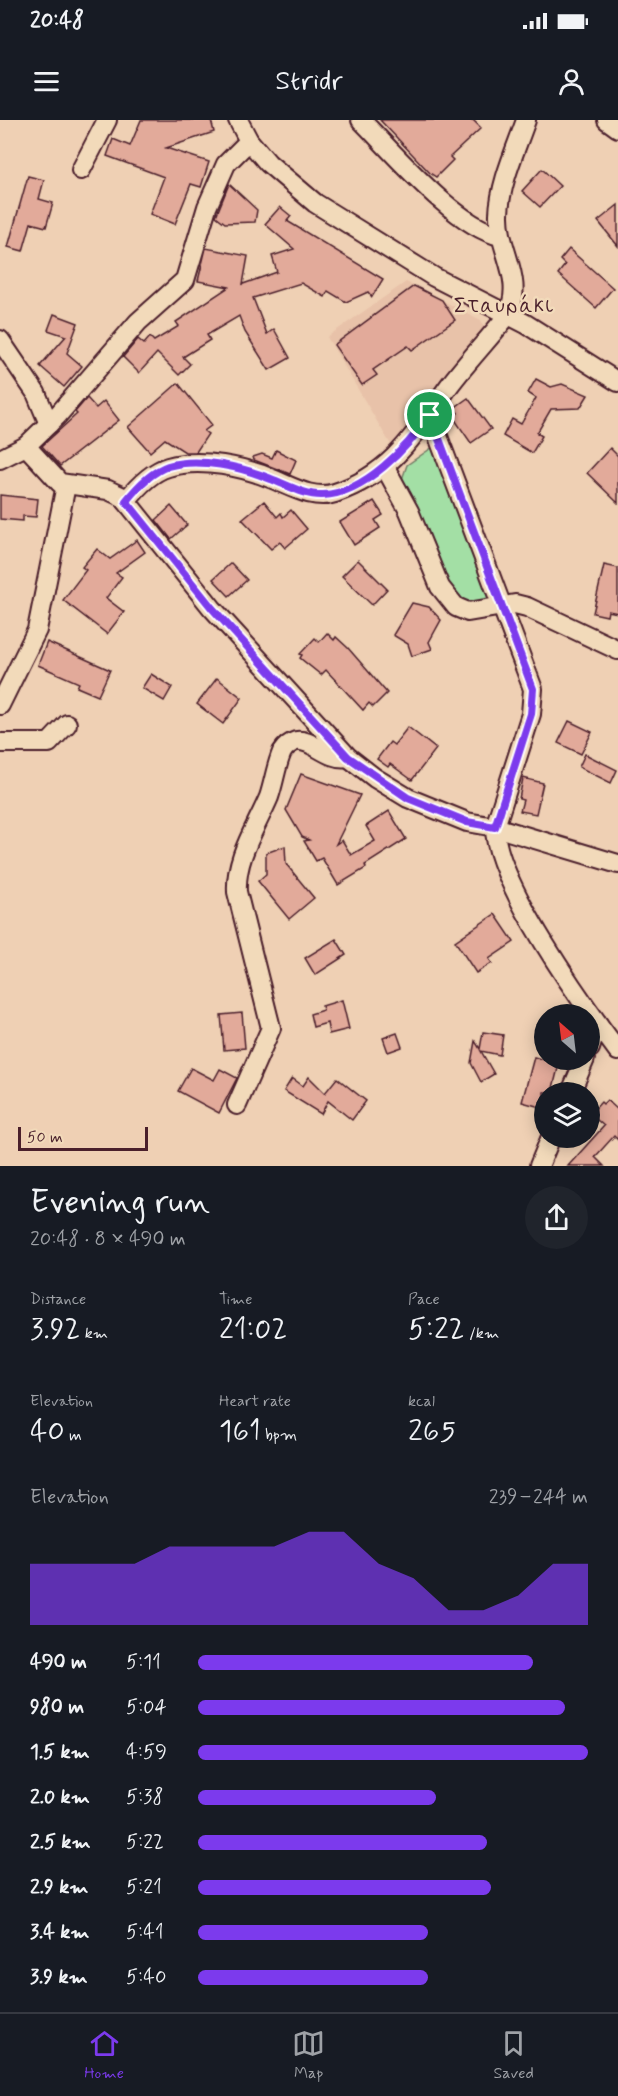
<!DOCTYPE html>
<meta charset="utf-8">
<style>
:root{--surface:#171b24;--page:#20242c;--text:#f1f3f6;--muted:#9ea1a6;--line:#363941;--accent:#7c3aed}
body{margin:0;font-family:Mynerve,sans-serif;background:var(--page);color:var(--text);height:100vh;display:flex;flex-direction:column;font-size:22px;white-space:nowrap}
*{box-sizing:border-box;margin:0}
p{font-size:20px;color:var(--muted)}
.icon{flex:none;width:33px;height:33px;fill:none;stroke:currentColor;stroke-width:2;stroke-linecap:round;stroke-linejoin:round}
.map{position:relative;height:1046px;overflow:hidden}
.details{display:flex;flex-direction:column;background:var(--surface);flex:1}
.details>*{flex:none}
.needle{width:39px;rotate:332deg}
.tools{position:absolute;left:534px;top:884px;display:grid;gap:12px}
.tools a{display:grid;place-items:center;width:66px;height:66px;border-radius:50%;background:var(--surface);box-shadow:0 3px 15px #0003;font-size:30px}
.scale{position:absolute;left:18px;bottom:15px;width:130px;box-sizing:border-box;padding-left:6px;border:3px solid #4a1f2b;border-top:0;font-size:16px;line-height:21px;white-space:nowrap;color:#4a1f2b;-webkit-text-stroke:4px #f2daba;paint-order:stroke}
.pin{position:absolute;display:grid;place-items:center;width:51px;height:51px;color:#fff;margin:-26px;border:3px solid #fff;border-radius:50%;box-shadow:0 2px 6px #0007}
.round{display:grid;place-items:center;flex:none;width:63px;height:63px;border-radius:32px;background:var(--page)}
.head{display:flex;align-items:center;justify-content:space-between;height:102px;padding:0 30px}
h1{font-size:33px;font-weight:600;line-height:45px}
.metrics{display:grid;grid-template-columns:repeat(3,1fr);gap:9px;height:102px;padding:6px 30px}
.metrics div{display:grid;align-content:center}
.metrics b{font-size:30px;font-weight:600}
.metrics small{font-size:16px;font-weight:400}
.metrics p{font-size:16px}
.chart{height:168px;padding:12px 30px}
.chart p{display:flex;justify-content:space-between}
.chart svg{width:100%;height:108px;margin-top:6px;fill:var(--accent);opacity:.7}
ul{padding:0 30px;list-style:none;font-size:20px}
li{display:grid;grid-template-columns:96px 72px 1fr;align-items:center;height:45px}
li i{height:15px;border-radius:8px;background:var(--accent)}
.status{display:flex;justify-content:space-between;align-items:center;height:42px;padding:0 30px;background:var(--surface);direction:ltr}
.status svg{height:16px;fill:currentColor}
header{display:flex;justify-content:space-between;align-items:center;height:78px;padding:0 30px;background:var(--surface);font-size:27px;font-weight:600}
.tab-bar{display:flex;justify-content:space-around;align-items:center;height:84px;border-top:2px solid var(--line);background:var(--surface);font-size:16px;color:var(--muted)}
.tab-bar a{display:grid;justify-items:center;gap:3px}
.tab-bar .selected{color:var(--accent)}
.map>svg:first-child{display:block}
.built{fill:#e8c2a9}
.green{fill:#a3dfa5;stroke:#767f68;stroke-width:1.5}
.building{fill:#e2aa9a;stroke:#4a1f2b;stroke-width:1.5}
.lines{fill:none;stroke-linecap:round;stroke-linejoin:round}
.minor-casing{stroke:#4a1f2b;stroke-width:22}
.minor{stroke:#f2daba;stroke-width:18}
.route-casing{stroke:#fff;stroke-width:12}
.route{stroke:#7c3aed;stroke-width:8}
.labels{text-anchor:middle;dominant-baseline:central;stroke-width:5;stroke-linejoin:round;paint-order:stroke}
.quarter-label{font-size:21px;letter-spacing:1.5px;fill:#4a1f2b;stroke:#f2daba}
</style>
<div class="status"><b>20:48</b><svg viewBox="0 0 49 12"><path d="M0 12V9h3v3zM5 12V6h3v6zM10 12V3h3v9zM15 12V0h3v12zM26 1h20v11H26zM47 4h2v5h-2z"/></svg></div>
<header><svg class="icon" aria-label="menu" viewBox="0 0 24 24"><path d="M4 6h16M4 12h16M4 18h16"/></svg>Stridr<svg class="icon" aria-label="person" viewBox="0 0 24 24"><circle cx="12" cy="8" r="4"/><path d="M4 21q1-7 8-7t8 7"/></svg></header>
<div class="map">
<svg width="618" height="1046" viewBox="0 0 618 1046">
<rect width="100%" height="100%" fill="#efd0b4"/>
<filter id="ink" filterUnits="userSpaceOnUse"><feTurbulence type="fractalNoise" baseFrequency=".0167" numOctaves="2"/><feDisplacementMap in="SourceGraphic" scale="12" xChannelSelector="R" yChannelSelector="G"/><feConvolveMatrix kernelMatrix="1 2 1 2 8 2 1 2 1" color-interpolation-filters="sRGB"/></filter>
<g filter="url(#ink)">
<!-- built -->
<polygon class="built" points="406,162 481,200 485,209 394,330 327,217"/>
<!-- green -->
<polygon class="green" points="436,325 494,479 465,485 453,474 432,421 429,422 400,365 407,345"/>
<!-- building -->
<g class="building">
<polygon points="141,0 211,0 214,12 166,28 209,42 201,67 191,64 175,104 150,94 164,57 107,36 113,19 130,26"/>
<polygon points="380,0 473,0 481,8 450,37 453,40 436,57 430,53"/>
<polygon points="542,49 560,66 540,87 522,71"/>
<polygon points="28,56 44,60 39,79 53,83 46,107 31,103 23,131 8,127"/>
<polygon points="229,64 257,90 255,102 225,103 216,96"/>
<polygon points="618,85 618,126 598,101"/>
<polygon points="280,87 291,96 287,101 383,159 372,177 368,172 346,182 328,171 325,177 301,163 253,178 267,214 274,209 290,238 269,250 245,212 239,196 207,215 210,220 183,237 190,244 179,255 157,233 139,253 123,237 138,219 144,224 150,217 154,221 179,206 176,202 229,167 198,161 206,128 248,136 243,164 277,152 272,136 294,129 265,104"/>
<polygon points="569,129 613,168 596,188 558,154 565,145 560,140"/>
<polygon points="414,166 442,180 455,200 412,230 408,226 373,250 377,255 362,265 334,225"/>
<polygon points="54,194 78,203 67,233 82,246 64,267 40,246 66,216 48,210"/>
<polygon points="536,259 551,267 562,264 588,275 580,288 551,289 537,313 542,316 532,333 503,316 512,299 521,304 536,278 528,273"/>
<polygon points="178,263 212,305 204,311 208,314 196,332 185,332 165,319 150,332 128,307"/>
<polygon points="87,278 96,288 104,281 119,300 60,346 42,326 77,294 75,292"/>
<polygon points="468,278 491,309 471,323 453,297 458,293 454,288"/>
<polygon points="610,328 618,336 618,383 587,353"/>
<polygon points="276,330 296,340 290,354 254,340 253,337 262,334 272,338"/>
<polygon points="0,375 38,379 36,397 23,396 23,401 0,399"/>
<polygon points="264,381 277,397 281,393 283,397 291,390 307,409 285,428 280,422 271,429 242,399"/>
<polygon points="374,381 383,395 375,400 380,408 354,425 340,402"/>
<polygon points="171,386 187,405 171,419 156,400"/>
<polygon points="137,420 145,432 116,453 122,457 106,478 124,492 107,514 63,480 86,450 82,447 97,429 110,439"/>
<polygon points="358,440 387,469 372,485 342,456"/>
<polygon points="231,443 247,460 229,476 213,459"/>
<polygon points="604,445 618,448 618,493 608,491 607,496 593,493"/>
<polygon points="412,483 429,487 441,500 429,522 432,529 412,536 408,524 393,515"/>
<polygon points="327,513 334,520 336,517 348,528 387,573 373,587 369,583 363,590 326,550 321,555 300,538 302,535 300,534 315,518 319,522"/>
<polygon points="47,522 110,550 98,576 77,567 79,563 38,545"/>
<polygon points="151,554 172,567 164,581 142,568"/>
<polygon points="217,558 242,578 223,604 197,584"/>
<polygon points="569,601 592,612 581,634 558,623"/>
<polygon points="408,607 436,629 412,660 390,644 388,647 377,639 390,622 394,625"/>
<polygon points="585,634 617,650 611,663 579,647"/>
<polygon points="301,654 360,675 336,724 342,720 351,735 375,721 366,706 389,691 406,719 365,745 366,748 338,765 322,738 316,741 304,721 309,720 302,717 286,690"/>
<polygon points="523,658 543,663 536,694 520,691 523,680 519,679"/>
<polygon points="285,726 286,744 314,778 289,799 258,761 266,754 266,733"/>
<polygon points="495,794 514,822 489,839 492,843 476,853 455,821"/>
<polygon points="336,819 346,835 315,855 305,838"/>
<polygon points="342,880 349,909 329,914 327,903 313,907 310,894 323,890 322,886"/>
<polygon points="242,893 245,928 224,930 221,895"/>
<polygon points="483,912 503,915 500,935 481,931 494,954 481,962 471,943 475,921 480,929"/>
<polygon points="397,913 402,927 388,932 383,918"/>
<polygon points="534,937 559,944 552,972 544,972 544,988 522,982"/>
<polygon points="191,948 214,960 220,949 237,958 219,993 178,971"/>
<polygon points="309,957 325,973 337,958 366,981 352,1000 328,981 321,994 284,971 292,958 303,966"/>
<polygon points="607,980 618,990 618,1020 614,1016 595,1037 604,1046 568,1046 604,1006 590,994 601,982 603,984"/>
</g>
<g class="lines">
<defs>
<g id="minor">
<polyline points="238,0 249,21 268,43 315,83 434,157 526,204 618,262"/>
<path d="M 361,0 C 394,33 455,106 500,116"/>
<polyline points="607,0 618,8"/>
<polyline points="81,50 107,0"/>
<polyline points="0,220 36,273 49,304"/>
<path d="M 430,295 L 533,569 L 531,594 L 495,707 C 494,760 584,886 618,931"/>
<polyline points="26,326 60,363 108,370 123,377 212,488 348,637 375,658 408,678 467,702 495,707 618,744"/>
<polyline points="0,339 26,326 57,296 138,202 185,160 207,87 226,44 249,21"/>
<polyline points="385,347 409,391 440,467 456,487 468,492 515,484 527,487 618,530"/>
<path d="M 126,381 C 137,367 151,352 168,347 C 200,337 245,347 275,360 C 294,368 315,380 335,373 C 394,353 415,313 449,266 C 467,242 488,220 507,196 C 526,159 498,132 499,94 C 500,63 516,29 526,0"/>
<polyline points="0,585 37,510 66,365"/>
<polyline points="0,623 49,623 67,604"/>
<polyline points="590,928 598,904"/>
<polyline points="571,972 585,939"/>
<path d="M 237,985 L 271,908 L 237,772 C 235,737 256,708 269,677 C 274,662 276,646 282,632 C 285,627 290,623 296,621 C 312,618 327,641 348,637"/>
<polyline points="539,1046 551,1017"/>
</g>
</defs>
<!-- minor casing -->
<use href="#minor" class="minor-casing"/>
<!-- minor -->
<use href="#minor" class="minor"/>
</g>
</g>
<g class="lines" filter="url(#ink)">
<defs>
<path id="route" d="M 430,295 L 533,569 L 531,594 L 495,707 L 467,702 L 408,678 L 348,637 L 212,488 L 126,381 C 137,367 151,352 168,346 C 199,337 242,347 271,359 C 287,365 306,376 323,375 C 364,374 409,326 430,295 Z"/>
</defs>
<!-- route casing -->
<use href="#route" class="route-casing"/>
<!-- route -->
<use href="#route" class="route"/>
</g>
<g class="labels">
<!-- quarter labels -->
<g class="quarter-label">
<text x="504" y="186">Σταυράκι</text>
</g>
</g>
</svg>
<div class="tools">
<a><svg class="needle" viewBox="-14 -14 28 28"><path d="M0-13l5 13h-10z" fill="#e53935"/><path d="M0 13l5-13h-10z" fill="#9ea1a6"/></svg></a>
<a><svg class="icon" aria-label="layers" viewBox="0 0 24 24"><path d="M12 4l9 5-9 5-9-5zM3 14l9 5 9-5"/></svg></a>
</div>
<div class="scale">50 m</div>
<div class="pin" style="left:430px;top:295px;background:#1e9e55"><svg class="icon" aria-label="arrive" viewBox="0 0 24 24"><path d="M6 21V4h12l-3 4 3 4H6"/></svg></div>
</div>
<section class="details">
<div class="head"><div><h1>Evening run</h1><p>20:48 · 8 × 490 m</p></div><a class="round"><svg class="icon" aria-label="share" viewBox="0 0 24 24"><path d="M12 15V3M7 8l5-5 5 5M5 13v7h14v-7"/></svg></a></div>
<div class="metrics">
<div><p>Distance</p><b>3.92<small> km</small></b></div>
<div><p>Time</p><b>21:02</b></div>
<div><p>Pace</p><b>5:22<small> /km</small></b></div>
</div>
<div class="metrics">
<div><p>Elevation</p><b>40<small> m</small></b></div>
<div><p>Heart rate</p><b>161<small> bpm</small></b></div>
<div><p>kcal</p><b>265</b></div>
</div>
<div class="chart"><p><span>Elevation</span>239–244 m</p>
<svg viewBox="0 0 160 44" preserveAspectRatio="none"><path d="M0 44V19L10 19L20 19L30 19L40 12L50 12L60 12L70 12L80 6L90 6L100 19L110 25L120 38L130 38L140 32L150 19L160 19V44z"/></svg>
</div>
<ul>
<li><b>490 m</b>5:11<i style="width:86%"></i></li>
<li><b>980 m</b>5:04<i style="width:94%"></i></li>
<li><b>1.5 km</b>4:59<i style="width:100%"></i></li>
<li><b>2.0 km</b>5:38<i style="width:61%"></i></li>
<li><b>2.5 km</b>5:22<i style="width:74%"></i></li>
<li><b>2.9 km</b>5:21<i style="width:75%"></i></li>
<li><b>3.4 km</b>5:41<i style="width:59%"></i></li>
<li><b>3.9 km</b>5:40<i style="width:59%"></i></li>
</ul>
</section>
<nav class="tab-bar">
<a class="selected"><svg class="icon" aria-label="home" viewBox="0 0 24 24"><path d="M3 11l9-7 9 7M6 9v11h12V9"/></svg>Home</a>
<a><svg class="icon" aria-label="map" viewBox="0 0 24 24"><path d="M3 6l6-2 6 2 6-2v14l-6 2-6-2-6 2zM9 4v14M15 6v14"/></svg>Map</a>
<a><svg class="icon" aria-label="saved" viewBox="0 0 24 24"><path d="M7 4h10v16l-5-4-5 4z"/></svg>Saved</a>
</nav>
